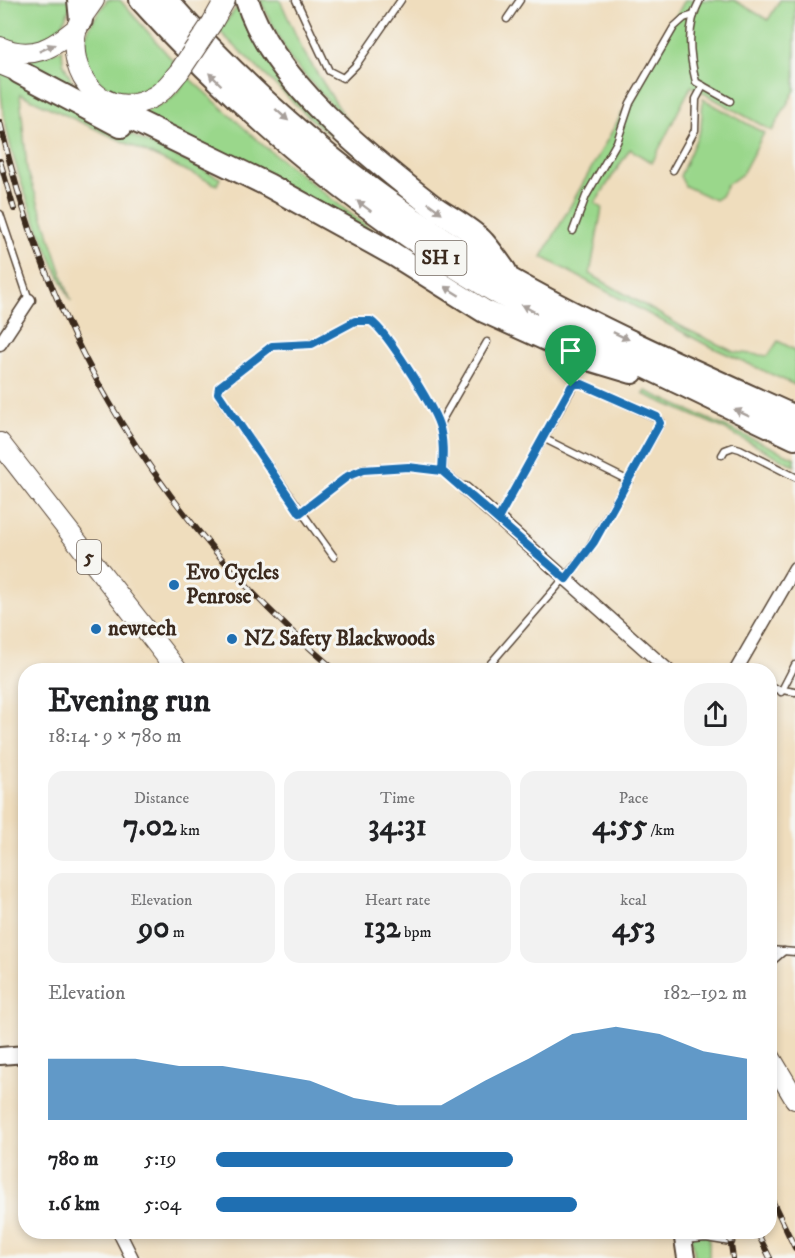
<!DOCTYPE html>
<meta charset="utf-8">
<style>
:root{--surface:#fff;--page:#f2f2f2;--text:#202124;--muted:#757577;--accent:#1f6fb2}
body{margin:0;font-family:"IM FELL DW Pica",serif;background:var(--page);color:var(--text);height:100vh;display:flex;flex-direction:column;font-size:22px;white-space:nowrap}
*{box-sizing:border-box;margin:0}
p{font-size:20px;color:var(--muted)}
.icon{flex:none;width:33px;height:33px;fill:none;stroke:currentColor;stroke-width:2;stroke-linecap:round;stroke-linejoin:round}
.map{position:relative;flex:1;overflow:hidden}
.side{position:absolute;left:18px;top:663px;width:759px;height:576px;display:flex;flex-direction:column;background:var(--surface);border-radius:24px;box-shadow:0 3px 9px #0003}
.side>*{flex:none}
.pin{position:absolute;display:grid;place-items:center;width:51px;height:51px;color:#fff;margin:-62px -26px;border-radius:50% 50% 50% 0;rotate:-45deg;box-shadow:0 0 6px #0007}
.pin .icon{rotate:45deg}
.round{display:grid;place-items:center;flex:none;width:63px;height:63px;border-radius:24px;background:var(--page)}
.head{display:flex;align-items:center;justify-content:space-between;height:102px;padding:0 30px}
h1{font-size:33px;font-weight:800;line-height:45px}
.stats{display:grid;grid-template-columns:repeat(3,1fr);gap:9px;height:102px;padding:6px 30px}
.stats div{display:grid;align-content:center;border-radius:15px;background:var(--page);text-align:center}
.stats b{font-size:30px;font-weight:800}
.stats small{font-size:16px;font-weight:400}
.stats p{font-size:16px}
.chart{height:168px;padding:12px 30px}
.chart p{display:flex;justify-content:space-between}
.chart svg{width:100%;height:108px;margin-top:6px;fill:var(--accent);opacity:.7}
ul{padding:0 30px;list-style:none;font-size:20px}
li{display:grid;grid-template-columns:96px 72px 1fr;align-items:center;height:45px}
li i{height:15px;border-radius:8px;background:var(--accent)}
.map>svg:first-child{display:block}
.green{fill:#9ad78b;stroke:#6a8054;stroke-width:1.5}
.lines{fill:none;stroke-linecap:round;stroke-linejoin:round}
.service-casing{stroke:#564536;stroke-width:9}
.minor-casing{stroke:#564536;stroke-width:15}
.secondary-casing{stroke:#564536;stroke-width:20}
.primary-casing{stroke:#564536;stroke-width:22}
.motorway-casing{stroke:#564536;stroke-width:26}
.service{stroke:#fff;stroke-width:6}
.minor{stroke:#fff;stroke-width:12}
.secondary{stroke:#fff;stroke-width:16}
.primary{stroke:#fff;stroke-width:20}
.motorway{stroke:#fff;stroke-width:22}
.rail-casing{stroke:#3b2a1e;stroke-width:6}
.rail{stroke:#f6f6f2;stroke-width:4;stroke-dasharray:11;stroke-linecap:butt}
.primary-bridge-casing{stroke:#564536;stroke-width:22;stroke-linecap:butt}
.primary-bridge{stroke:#fff;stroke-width:20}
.oneway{fill:#a79f9a}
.route-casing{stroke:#fff;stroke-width:12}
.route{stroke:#1f6fb2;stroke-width:8}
.poi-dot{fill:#1f6fb2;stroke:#f6f6f2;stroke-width:2}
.labels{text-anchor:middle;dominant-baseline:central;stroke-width:6;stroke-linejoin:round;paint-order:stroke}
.shield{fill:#f6f6f2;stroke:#73675e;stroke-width:1.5}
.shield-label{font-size:20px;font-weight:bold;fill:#3b2a1e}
.poi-label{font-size:21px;font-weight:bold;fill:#3b2a1e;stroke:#f6f6f2;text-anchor:start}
</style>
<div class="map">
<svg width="795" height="1258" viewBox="0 0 795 1258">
<rect width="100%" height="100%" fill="#f6f6f2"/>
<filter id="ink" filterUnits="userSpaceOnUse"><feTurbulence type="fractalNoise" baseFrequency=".0167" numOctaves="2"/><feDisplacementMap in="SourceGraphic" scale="12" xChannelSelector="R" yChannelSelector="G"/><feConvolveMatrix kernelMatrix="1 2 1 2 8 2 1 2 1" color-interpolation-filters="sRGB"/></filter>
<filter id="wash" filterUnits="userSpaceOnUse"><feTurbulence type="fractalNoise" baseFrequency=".008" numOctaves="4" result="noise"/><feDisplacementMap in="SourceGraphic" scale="24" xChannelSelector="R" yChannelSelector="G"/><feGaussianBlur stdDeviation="1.35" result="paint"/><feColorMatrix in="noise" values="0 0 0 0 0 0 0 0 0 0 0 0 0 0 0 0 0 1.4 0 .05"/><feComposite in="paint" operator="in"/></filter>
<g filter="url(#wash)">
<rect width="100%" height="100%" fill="#efddbd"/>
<!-- green -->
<g class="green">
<path d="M 0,0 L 71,0 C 68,22 49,48 24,46 C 16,45 7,41 0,39 Z"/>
<path d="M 107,0 L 120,0 L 175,63 C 166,74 158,85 144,90 C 113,101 78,74 85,41 C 87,26 99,13 107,0 Z"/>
<polygon points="260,0 280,0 303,51 351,127 290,59"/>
<polygon points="685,0 734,0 768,20 780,0 795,0 795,90 772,131 691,86 652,163 630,149 595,203 602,208 590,274 684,328 734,352 768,356 778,341 795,350 795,385 705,344 542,257"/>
<polygon points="237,7 241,7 344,146 311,119 219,31"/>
<polygon points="62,50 63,62 74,86 15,62"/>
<path d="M 0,71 L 220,178 L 217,185 L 20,94 L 27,169 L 71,301 C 39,234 0,146 0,71 Z"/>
<path d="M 188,77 L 264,146 L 383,239 L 138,113 C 165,105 173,101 188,77 Z"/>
<polygon points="703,99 764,133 742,174 727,185 721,196 715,200 685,186 680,176 701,128"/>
<polygon points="646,391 795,458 795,466 720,427 643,394"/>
<polygon points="691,1232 709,1232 709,1258 695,1258"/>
</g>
</g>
<g filter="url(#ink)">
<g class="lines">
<defs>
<g id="service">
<polyline points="296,0 329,71 343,78 356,65 401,0"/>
<path d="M 700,0 C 686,26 689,54 696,82 L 730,101"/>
<polyline points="507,19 520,0"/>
<polyline points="673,170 695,130 696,99 703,86"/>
<polyline points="0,214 29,300"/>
<polyline points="573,231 586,196 617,142 630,103 674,27 684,18 694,15"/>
<polyline points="439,425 487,342"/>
<polyline points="545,439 629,481"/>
<polyline points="722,455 725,450 733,447 740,449 795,477"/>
<polyline points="300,513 348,476 363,470 408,467 443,471 465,489"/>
<path d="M 334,557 L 220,398 L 219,387 L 272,346 L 312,344 L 355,321 L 371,321 C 387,332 433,406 439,425 C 444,440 443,456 443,471"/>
<polyline points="485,670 586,553 660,425 660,420 583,384 574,385 498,518"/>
<polyline points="770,688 795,692"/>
<polyline points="781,692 795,665"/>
<polyline points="770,950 795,952"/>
<polyline points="770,963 784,951"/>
<polyline points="684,1240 706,1238 731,1242"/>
</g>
<g id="minor">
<polyline points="0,344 29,300"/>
<polyline points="465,489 668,670"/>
<polyline points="736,670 795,568"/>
<polyline points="119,1232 132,1258"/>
</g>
<g id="secondary">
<polyline points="0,1056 26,1054"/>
<polyline points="682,1232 686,1258"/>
</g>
<g id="primary">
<path d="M 94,0 C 89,8 80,18 77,27 C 64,75 105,124 153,97 C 164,92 171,81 179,72"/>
<polyline points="212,23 225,0"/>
<path d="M 0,47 C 32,61 53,48 78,27"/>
<polyline points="0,64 32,77"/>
<polyline points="0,443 177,670"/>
<polyline points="770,1057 795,1099"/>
</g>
<g id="motorway">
<polyline points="79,0 81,20"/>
<path d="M 141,0 C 244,115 360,211 493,290 C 531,312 571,331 611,350 C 672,379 733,409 795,438"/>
<path d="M 166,0 C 264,111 383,209 513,281 C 604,332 700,374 795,417"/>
<path d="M 247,0 C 271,79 367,155 431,205 C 447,217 469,227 483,242 C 491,251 498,261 505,271"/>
<polyline points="19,72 121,126"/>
<polyline points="107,102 134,120 268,185 393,254 484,311 592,360 632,372"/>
</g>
</defs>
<!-- service casing -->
<use href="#service" class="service-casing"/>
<!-- minor casing -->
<use href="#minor" class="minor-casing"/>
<!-- secondary casing -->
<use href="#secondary" class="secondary-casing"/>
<!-- primary casing -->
<use href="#primary" class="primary-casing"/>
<!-- motorway casing -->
<use href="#motorway" class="motorway-casing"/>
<!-- service -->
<use href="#service" class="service"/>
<!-- minor -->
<use href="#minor" class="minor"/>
<!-- secondary -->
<use href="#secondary" class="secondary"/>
<!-- primary -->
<use href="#primary" class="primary"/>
<!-- motorway -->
<use href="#motorway" class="motorway"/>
<defs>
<g id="rail">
<path d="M 0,122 C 48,339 166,527 335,670"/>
<polyline points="0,161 14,209"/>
<polyline points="770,1196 795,1248"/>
<polyline points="729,1232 733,1258"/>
<polyline points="757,1232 770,1258"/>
</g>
</defs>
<!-- rail casing -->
<use href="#rail" class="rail-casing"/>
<!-- rail -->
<use href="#rail" class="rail"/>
<defs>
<polyline id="primary-bridge" points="179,72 212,23"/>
</defs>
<!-- primary-bridge casing -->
<use href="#primary-bridge" class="primary-bridge-casing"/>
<!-- primary-bridge -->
<use href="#primary-bridge" class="primary-bridge"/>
</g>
<!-- one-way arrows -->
<defs><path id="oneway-solid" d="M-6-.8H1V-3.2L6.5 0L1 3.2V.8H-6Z" transform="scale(1.5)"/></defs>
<g class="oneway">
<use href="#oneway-solid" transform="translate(47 48) rotate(-24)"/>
<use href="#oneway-solid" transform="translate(215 79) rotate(-136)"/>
<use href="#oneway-solid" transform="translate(282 115) rotate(42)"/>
<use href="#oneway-solid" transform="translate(364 206) rotate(-143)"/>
<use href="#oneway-solid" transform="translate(435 208) rotate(37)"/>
<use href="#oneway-solid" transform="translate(452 291) rotate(-148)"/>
<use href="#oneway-solid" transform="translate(529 309) rotate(-152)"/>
<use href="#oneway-solid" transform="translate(621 336) rotate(25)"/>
<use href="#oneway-solid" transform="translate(742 413) rotate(-155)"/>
</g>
</g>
<g class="lines" filter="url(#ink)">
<defs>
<path id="route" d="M 571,387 L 498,519 L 442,471 L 408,467 L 363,470 L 348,476 L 300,513 L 218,393 L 219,387 L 272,346 L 312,344 L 355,321 L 371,321 C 387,332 433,406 439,425 C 444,440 443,456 442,471 L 566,579 L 594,542 L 660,423 L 657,417 L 582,384 L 576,384 L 571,387"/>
</defs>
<!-- route casing -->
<use href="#route" class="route-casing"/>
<!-- route -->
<use href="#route" class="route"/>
</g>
<!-- markers -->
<g class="poi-dot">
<circle cx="174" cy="585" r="6"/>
<circle cx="96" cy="629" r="6"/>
<circle cx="232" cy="639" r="6"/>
</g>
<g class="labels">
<!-- shield labels -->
<g class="shield">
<rect x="415.5" y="241" width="51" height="34" rx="4.5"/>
<rect x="77" y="540" width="24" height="34" rx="4.5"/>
</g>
<g class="shield-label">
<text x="441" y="258">SH 1</text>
<text x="89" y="557">5</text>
</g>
<!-- poi labels -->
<g class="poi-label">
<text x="186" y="573">Evo Cycles<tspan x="186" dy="24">Penrose</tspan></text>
<text x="108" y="629">newtech</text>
<text x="244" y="639">NZ Safety Blackwoods</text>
</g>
</g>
</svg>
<div class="pin" style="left:571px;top:387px;background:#1e9e55"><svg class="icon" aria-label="arrive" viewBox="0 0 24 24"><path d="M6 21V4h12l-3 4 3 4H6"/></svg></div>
<section class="side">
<div class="head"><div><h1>Evening run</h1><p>18:14 · 9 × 780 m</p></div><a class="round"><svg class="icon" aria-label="share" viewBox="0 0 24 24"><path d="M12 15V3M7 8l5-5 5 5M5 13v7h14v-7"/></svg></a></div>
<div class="stats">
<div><p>Distance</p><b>7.02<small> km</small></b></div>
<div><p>Time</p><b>34:31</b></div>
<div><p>Pace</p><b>4:55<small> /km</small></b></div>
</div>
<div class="stats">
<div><p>Elevation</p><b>90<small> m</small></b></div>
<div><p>Heart rate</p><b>132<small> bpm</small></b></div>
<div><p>kcal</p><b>453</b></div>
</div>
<div class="chart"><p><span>Elevation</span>182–192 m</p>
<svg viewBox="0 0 160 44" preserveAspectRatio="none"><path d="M0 44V19L10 19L20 19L30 22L40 22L50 25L60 28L70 35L80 38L90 38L100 28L110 19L120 9L130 6L140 9L150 16L160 19V44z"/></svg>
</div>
<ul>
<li><b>780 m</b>5:19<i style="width:56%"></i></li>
<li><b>1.6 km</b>5:04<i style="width:68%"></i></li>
</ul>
</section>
</div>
